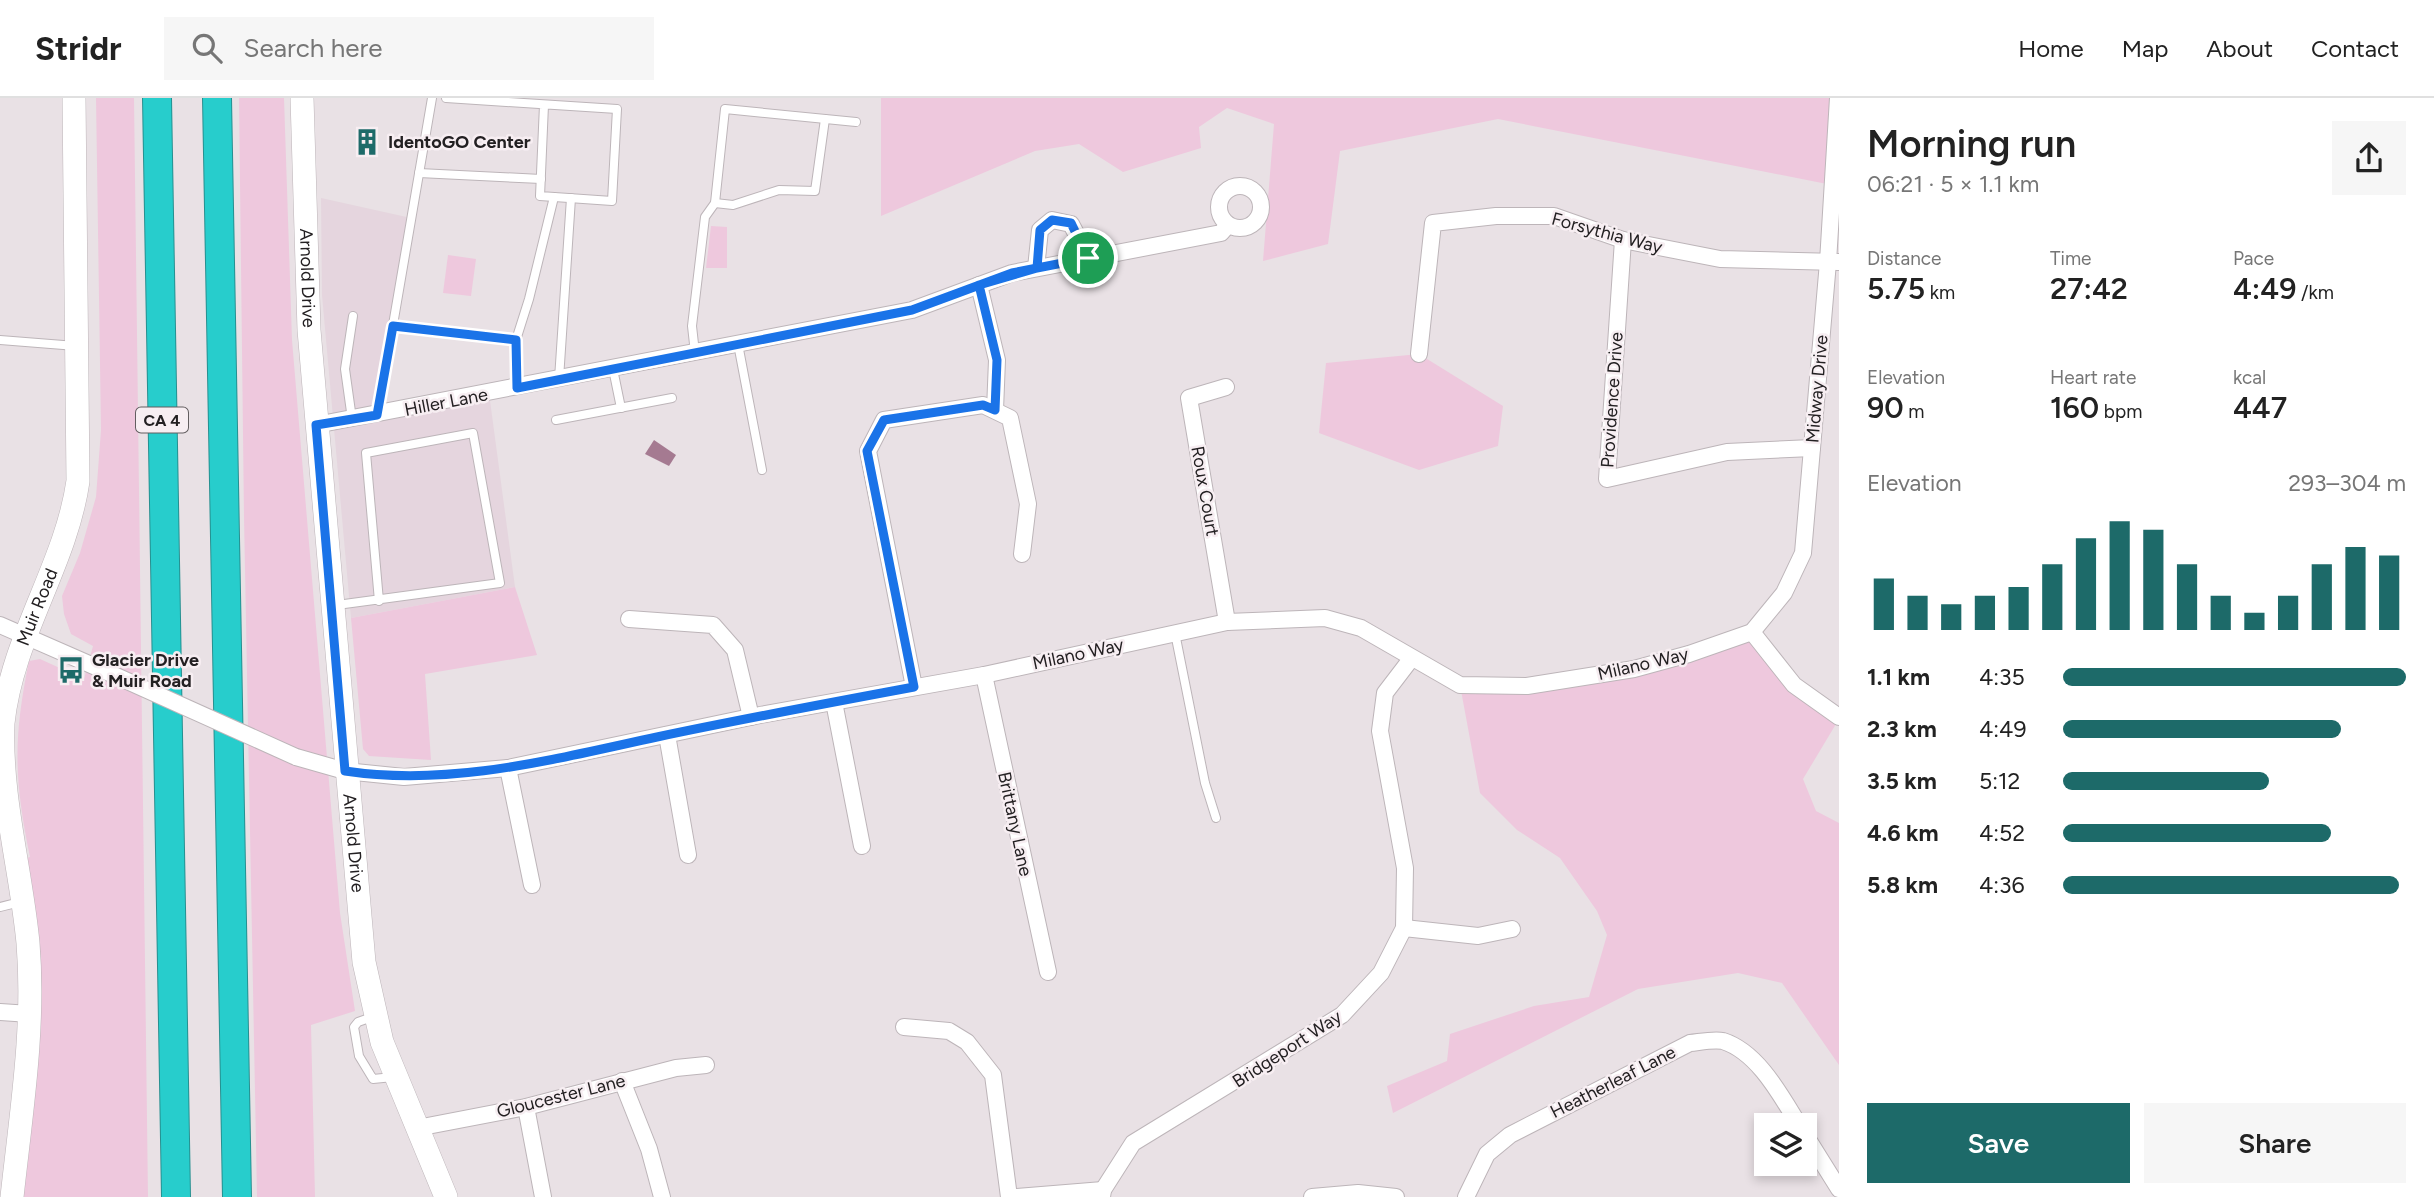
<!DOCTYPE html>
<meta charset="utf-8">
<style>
:root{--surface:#fff;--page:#f6f6f6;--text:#222;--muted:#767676;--line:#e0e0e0;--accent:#1d6a69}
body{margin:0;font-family:Figtree,sans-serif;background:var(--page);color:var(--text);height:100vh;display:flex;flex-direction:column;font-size:26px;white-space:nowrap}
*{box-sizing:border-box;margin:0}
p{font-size:23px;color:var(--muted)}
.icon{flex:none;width:38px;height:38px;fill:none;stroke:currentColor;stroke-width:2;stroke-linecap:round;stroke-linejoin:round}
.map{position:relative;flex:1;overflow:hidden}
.details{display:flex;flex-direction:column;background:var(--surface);width:595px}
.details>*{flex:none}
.buttons{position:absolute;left:1754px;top:1015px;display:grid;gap:14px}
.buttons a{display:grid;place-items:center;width:63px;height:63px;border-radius:0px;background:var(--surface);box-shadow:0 4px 10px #0003;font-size:35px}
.pin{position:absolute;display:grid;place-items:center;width:60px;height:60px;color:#fff;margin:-30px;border:4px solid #fff;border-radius:50%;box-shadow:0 2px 7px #0007}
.round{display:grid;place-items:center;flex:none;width:74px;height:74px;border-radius:0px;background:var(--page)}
.headline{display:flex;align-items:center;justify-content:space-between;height:119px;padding:0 28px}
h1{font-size:38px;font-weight:600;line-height:52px}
.figures{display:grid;grid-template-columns:repeat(3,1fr);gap:10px;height:119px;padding:7px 28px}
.figures div{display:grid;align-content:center}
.figures b{font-size:30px;font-weight:600}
.figures small{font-size:19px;font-weight:400}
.figures p{font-size:19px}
.chart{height:196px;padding:14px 28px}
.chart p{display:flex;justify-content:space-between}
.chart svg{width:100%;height:126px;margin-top:7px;stroke:var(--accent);stroke-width:6}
.primary-button{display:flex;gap:14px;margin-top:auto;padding:14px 28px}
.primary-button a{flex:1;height:80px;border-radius:0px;background:var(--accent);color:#fff;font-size:28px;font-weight:600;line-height:80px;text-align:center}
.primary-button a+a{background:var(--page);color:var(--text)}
ul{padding:0 28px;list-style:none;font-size:23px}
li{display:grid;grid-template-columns:112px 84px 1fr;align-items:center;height:52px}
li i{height:18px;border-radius:9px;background:var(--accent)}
header{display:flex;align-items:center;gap:42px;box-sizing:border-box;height:98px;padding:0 35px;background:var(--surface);border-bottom:2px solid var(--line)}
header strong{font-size:33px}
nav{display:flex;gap:38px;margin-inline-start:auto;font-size:24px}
.search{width:490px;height:63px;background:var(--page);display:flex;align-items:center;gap:18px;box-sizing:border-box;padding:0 24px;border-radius:0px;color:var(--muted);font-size:26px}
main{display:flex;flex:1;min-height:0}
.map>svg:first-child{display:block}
.built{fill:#e5d5de}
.green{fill:#eec8dd}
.water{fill:#a57a91}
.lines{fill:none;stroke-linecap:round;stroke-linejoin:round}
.lane-casing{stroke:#bdb5b9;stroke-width:10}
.street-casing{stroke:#bdb5b9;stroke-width:18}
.secondary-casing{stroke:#bdb5b9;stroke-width:24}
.highway-casing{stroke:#269090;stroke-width:30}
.lane{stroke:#fff;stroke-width:8}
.street{stroke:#fff;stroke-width:16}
.secondary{stroke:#fff;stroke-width:23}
.highway{stroke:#27cdcc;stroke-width:28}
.street-bridge-casing{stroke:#bdb5b9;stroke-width:18;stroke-linecap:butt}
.street-bridge{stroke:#fff;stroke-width:16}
.route-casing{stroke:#fff;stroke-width:14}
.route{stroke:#1a73e8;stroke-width:9}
.labels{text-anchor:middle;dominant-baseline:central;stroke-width:5;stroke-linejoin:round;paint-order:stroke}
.shield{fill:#f7eef2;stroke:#635e60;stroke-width:2}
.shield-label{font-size:16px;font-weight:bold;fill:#232022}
.poi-label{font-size:18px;font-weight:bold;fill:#232022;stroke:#f7eef2;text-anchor:start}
.street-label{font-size:18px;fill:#232022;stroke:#f7eef2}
</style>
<header>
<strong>Stridr</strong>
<div class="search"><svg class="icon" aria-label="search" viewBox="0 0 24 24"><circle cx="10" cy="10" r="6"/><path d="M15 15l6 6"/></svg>Search here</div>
<nav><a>Home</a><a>Map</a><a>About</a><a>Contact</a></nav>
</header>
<main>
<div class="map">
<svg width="1839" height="1099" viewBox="0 0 1839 1099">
<rect width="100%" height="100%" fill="#e9e1e5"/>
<!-- built -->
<polygon class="built" points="321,100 411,120 377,317 489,295 515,489 351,520 322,197"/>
<!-- green -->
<g class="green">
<path d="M 96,0 L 134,0 L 148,1099 L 12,1099 L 22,1008 L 15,763 L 30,759 C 14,681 13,641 29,563 L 40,561 L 84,581 L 93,548 L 71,536 L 64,516 L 62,498 L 80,455 L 96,399 L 101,332 Z"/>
<polygon points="239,0 284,0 292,242 340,815 355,913 311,927 315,1099 257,1099 244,419"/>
<polygon points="881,0 1838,0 1832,87 1498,21 1340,53 1328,146 1263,163 1274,26 1227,10 1199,29 1201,50 1123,74 1079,46 1035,53 881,118"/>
<polygon points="711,128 727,129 727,170 706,170"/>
<polygon points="448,157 476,161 471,198 443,195"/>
<polygon points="1419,256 1503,308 1498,348 1419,372 1319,335 1326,265"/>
<polygon points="515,489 537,557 425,576 431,662 369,658 363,651 351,520"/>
<polygon points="1752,534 1839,621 1803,681 1816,713 1839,725 1839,967 1782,885 1738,875 1638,891 1393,1015 1387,988 1447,963 1450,936 1534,908 1589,899 1607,837 1597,813 1560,760 1517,732 1480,695 1460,587 1634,571"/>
</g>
<!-- water -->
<polygon class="water" points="654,342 676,357 669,368 645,356"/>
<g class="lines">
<defs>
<g id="lane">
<polyline points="446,0 617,11 612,103 540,98 544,7"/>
<polyline points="419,75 541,81"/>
<polyline points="715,105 733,107 779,92 815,93 825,21"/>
<polyline points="393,228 516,242"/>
<polyline points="0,242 76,248"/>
<polyline points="738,246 762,372"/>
<polyline points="695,255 692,228 705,119 715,105 725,11 856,24"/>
<polyline points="613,271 621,310"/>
<polyline points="559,281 571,100"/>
<polyline points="517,290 516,242 529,201 554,99"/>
<polyline points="378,314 432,0"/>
<polyline points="352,321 345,271 353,218"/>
<polyline points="556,322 672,300"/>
<polyline points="337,507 500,485 473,335 366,355 379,503"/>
<polyline points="1175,535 1205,685 1216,720"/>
<polyline points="0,809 20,804"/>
<polyline points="375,918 358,924 354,929 359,958 373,981 393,979"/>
</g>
<g id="street">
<circle cx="1240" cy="109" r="21"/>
<polyline points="1623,142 1607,381 1727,354 1812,350"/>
<polyline points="1036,170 1040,132 1052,122 1071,126 1089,160"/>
<polyline points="979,187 997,262 995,312"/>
<polyline points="1419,256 1433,125 1496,118 1554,118 1623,142 1720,161 1838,164"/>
<polyline points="1226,289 1189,300 1227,524"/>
<polyline points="316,327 912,212 1012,175 1221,135 1228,127"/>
<polyline points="629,521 713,527 735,552 751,619"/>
<polyline points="0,527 105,573"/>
<polyline points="1752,534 1794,587 1839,619"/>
<polyline points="984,577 1048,874"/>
<polyline points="914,589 868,353 884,322 983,307 1010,320 1028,406 1022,456"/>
<polyline points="834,604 862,748"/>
<polyline points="667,637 688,757"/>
<polyline points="296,659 345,673 404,679 508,670 760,617 984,577 1227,524 1325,520 1361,530 1460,587 1527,588 1634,571 1689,556 1752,534 1784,495 1803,455 1828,164 1838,0"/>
<polyline points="508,670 532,787"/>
<polyline points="1404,830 1478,838 1512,831"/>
<polyline points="0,914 30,916"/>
<polyline points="904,929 949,933 967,944 993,977 1009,1099"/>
<polyline points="622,983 649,1051 662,1099"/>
<polyline points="526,1009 543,1099"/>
<polyline points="417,1030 526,1009 676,970 706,967"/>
<polyline points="1804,1035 1839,1091"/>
<polyline points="1017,1099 1103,1092"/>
<polyline points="1102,1099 1103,1092 1133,1045 1342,917 1381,875 1404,830 1405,770 1380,633 1385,595 1411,561"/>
<polyline points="1312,1099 1358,1095 1396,1099"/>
<path d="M 1466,1099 L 1487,1056 L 1510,1037 L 1690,945 C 1700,944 1714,941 1723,943 C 1758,954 1781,998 1799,1027"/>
</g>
<g id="secondary">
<path id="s1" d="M 302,0 L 309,232 L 364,864 L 382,944 L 446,1099"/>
<path id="s2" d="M 12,1099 C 21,1015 35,930 28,845 C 21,771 0,700 3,625 C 12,539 66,467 78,383 L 74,0"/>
</g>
<g id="highway">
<polyline points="157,0 176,1099"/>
<polyline points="217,0 237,1099"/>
</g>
</defs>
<!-- lane casing -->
<use href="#lane" class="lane-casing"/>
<!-- street casing -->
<use href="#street" class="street-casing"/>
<!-- secondary casing -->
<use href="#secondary" class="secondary-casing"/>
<!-- highway casing -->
<use href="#highway" class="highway-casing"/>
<!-- lane -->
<use href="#lane" class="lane"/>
<!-- street -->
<use href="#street" class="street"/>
<!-- secondary -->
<use href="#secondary" class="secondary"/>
<!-- highway -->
<use href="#highway" class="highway"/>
<defs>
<polyline id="street-bridge" points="105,573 296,659"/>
</defs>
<!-- street-bridge casing -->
<use href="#street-bridge" class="street-bridge-casing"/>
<!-- street-bridge -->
<use href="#street-bridge" class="street-bridge"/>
</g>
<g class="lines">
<defs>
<path id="route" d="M 1088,160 L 1012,175 L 912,212 L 517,290 L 516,242 L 393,228 L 377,317 L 316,327 L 345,673 C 451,689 554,661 657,639 C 742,621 828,605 914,589 L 867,353 L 884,322 L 983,307 L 995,312 L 997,262 L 979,187 L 1037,170 L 1040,132 L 1052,122 L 1071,125 L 1088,160"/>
</defs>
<!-- route casing -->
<use href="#route" class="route-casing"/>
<!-- route -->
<use href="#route" class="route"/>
</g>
<!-- icons -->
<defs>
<symbol id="building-bare" viewBox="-9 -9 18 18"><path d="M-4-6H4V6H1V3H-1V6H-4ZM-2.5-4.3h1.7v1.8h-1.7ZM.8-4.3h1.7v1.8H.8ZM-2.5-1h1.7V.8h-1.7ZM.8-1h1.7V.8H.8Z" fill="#1d6a69" stroke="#f7eef2" stroke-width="2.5" paint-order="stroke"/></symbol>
<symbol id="bus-bare" viewBox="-9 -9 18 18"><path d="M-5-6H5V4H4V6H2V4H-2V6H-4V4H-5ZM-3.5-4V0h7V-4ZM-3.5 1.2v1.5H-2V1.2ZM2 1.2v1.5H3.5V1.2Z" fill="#1d6a69" stroke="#f7eef2" stroke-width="2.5" paint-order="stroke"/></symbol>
</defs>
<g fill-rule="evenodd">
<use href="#building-bare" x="348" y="25" width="38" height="38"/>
<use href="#bus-bare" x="52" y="553" width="38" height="38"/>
</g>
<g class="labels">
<!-- shield labels -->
<rect class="shield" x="136" y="309.5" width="52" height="25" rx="5"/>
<g class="shield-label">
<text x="162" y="322">CA 4</text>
</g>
<!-- poi labels -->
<g class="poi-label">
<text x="388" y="44">IdentoGO Center</text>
<text x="92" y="562">Glacier Drive<tspan x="92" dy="21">&amp; Muir Road</tspan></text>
</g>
<!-- street labels -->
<g class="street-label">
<text transform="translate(1607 135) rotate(15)">Forsythia Way</text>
<text stroke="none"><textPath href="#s1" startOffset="180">Arnold Drive</textPath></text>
<text transform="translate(1817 291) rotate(-85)">Midway Drive</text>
<text transform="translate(1612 302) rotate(-86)">Providence Drive</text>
<text transform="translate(446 304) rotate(-11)">Hiller Lane</text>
<text transform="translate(1205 393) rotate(80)">Roux Court</text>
<text stroke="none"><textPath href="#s2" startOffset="598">Muir Road</textPath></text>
<text transform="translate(1078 556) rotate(-12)">Milano Way</text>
<text transform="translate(1643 566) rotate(-13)">Milano Way</text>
<text transform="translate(1015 726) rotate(78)">Brittany Lane</text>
<text stroke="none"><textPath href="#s1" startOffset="747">Arnold Drive</textPath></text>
<text transform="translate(1287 951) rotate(-33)">Bridgeport Way</text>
<text transform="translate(1613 984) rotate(-27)">Heatherleaf Lane</text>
<text transform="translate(561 998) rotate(-14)">Gloucester Lane</text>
</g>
</g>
</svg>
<div class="buttons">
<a><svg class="icon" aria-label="layers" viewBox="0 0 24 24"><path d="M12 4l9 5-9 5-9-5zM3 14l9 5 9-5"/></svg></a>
</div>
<div class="pin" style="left:1088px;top:160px;background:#1e9e55"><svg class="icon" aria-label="arrive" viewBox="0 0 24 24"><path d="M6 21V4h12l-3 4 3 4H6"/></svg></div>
</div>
<section class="details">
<div class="headline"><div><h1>Morning run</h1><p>06:21 · 5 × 1.1 km</p></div><a class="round"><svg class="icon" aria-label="share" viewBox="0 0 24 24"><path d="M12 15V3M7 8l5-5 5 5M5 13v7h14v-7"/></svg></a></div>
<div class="figures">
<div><p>Distance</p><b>5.75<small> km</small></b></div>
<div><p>Time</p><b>27:42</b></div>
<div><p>Pace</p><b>4:49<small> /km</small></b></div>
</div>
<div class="figures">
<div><p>Elevation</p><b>90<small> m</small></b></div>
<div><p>Heart rate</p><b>160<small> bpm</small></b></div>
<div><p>kcal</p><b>447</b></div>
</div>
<div class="chart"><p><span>Elevation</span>293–304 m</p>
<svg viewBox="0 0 160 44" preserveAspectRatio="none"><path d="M5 44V26M15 44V32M25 44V35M35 44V32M45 44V29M55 44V21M65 44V12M75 44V6M85 44V9M95 44V21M105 44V32M115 44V38M125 44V32M135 44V21M145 44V15M155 44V18"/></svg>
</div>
<ul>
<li><b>1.1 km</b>4:35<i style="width:100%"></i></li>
<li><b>2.3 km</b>4:49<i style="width:81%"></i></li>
<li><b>3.5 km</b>5:12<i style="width:60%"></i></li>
<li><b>4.6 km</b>4:52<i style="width:78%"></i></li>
<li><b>5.8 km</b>4:36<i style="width:98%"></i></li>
</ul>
<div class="primary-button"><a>Save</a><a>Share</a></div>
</section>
</main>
